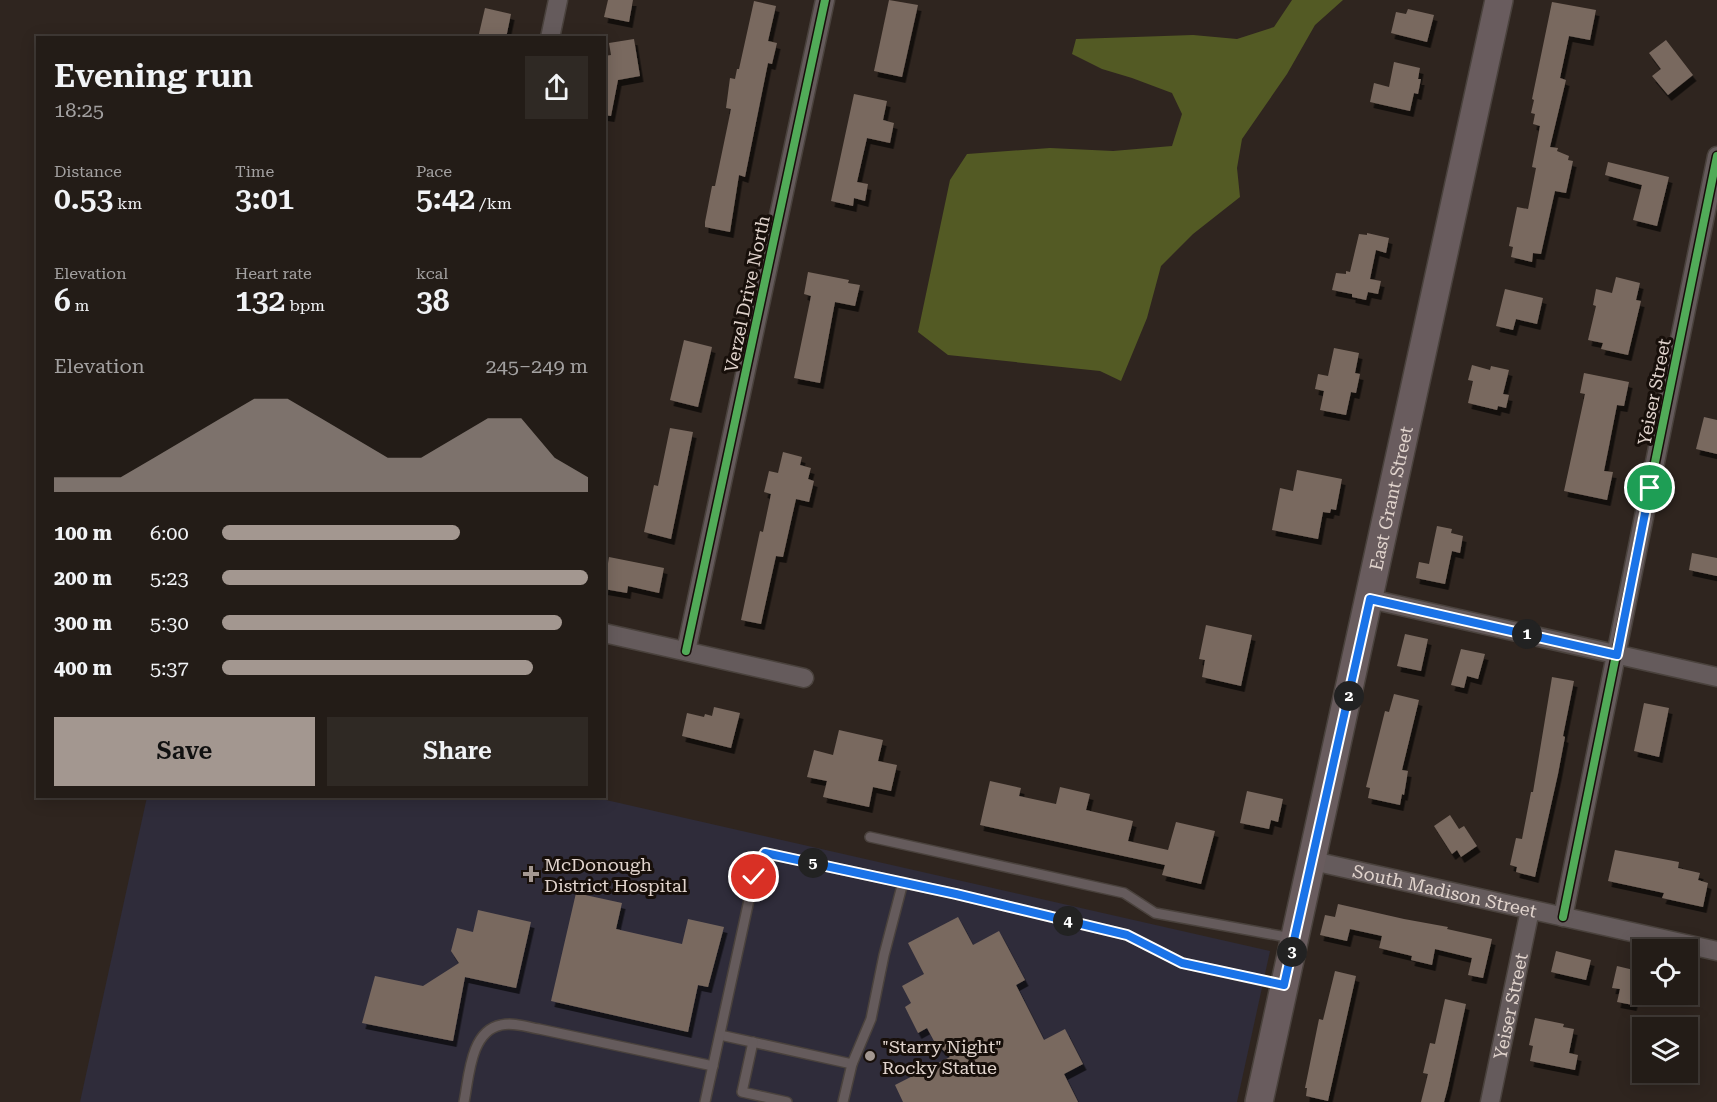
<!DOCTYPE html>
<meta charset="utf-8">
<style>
:root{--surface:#231c17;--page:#2f2924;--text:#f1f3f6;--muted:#a3a1a1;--line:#403a36;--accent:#a39790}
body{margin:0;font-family:"Roboto Serif",serif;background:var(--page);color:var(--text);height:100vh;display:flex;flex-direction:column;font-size:22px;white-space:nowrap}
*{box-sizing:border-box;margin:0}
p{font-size:20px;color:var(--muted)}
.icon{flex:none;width:33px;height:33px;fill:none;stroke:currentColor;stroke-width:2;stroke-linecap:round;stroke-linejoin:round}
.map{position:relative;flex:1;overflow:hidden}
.side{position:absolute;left:36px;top:36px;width:570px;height:762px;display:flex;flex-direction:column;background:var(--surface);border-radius:0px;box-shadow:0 3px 15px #0003,0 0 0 2px var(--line)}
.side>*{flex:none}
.fabs{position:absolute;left:1632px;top:939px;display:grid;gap:12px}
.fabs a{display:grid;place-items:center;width:66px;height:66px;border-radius:0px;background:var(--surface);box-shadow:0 3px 15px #0003,0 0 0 2px var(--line);font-size:30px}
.pin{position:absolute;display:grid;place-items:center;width:51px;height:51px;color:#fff;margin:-26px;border:3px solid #fff;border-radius:50%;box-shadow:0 2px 6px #0007}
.km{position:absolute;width:30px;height:30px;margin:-15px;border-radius:50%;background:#222;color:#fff;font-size:16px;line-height:30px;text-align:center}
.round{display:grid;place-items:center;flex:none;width:63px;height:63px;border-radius:0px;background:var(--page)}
.overview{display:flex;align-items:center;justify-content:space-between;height:102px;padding:0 18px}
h1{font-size:33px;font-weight:600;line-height:45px}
.metrics{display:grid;grid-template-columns:repeat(3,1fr);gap:9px;height:102px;padding:6px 18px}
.metrics div{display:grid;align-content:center}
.metrics b{font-size:30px;font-weight:600}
.metrics small{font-size:16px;font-weight:400}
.metrics p{font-size:16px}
.chart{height:168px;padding:12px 18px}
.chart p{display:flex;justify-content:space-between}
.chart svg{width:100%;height:108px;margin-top:6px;fill:var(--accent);opacity:.7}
.primary-button{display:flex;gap:12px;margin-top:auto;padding:12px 18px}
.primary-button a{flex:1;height:69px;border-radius:0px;background:var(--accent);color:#111;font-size:24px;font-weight:600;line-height:69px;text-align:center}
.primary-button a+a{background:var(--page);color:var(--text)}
ul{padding:0 18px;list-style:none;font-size:20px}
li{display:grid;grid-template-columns:96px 72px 1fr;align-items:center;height:45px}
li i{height:15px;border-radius:8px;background:var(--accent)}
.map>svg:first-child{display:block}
.medical{fill:#2f2c3a}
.forest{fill:#535a24}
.building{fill:#79695f;filter:url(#shadow)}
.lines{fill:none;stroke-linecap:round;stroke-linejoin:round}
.lane-casing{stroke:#4a423d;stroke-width:12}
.street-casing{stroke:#4a423d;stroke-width:21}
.secondary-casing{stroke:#4a423d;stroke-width:30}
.lane{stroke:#655b5c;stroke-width:9}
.street{stroke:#655b5c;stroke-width:18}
.secondary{stroke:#695c5e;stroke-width:27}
.cycleway-casing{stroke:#170f0a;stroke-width:11}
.cycleway{stroke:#51ab58;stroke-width:8}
.route-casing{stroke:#fff;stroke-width:12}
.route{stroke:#1a73e8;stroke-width:8}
.poi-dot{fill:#a39790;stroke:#170f0a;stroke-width:2}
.labels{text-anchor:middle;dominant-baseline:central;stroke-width:6;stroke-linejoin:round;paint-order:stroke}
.street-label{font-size:18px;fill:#e1d4cd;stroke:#170f0a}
.poi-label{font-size:18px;fill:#e1d4cd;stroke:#170f0a;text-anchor:start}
</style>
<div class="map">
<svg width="1717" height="1102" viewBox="0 0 1717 1102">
<defs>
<filter id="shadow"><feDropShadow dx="3.5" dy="6" stdDeviation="0" flood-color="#0009"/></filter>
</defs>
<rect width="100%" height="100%" fill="#2f251f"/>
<!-- medical -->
<polygon class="medical" points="147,797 593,797 1270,951 1237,1102 80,1102"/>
<!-- forest -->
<polygon class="forest" points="1292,0 1343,0 1315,25 1287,74 1242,139 1237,168 1240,197 1193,234 1161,266 1147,318 1121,381 1100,371 948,355 918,332 950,180 967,154 1050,148 1113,151 1172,146 1182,114 1172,93 1132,78 1102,69 1072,54 1076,39 1193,35 1237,39 1274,27"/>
<!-- building -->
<g class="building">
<polygon points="608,0 633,0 629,22 604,17"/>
<polygon points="889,0 918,5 902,77 874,71"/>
<polygon points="754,1 776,6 768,41 777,43 772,64 768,63 745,177 739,175 730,232 705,227 705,222 712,186 715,186 731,109 726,108 730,78 735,79 737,69 739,69"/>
<polygon points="1552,2 1596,10 1590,40 1569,36 1560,78 1566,80 1550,147 1558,148 1557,151 1569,156 1568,160 1573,161 1566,193 1555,191 1541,254 1533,253 1532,262 1511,257 1513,247 1509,246 1517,207 1528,209 1536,168 1532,167 1540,126 1533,124 1535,114 1531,113 1534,100 1532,99"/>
<polygon points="485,8 511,14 506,38 478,38"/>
<polygon points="1408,9 1434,15 1427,42 1391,33 1396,12 1406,14"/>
<polygon points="634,39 640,76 618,80 611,116 604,115 604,56 611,55 609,43"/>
<polygon points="1666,40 1693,75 1668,95 1652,76 1661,69 1649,53"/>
<polygon points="1394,62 1420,68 1418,79 1421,79 1418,94 1414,93 1410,111 1370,102 1374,83 1389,87"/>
<polygon points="854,94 887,101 883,120 894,123 890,143 867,138 857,182 868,184 865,201 854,198 853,206 831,201"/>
<polygon points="1608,162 1669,177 1657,226 1633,220 1642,185 1605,175"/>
<polygon points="1367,233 1389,238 1386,253 1376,250 1370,279 1381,281 1378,294 1368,292 1366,300 1352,297 1352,294 1332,290 1336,273 1346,274 1346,271 1350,272 1359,234 1367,235"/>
<polygon points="808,272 849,280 848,283 860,285 855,306 835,302 820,383 794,378 811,296 804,294"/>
<polygon points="1616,277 1640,283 1636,300 1641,301 1628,355 1601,349 1603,343 1588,340 1596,306 1593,305 1596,289 1612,293"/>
<polygon points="1505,289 1543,298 1537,324 1516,319 1513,330 1496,326"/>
<polygon points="684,340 712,347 698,407 670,400"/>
<polygon points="1334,348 1359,353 1355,373 1360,374 1356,393 1351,392 1346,415 1320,410 1324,391 1315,389 1318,374 1328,376"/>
<polygon points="1472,365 1490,370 1491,366 1509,370 1503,394 1509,395 1506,408 1498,406 1497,410 1468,403 1473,381 1468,380"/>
<polygon points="1584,373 1629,382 1624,406 1617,405 1609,446 1604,471 1613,472 1607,500 1564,491 1585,394 1580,393"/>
<polygon points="1704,417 1717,420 1717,454 1696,449"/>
<polygon points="670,428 693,432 671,539 644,532 654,485 658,486"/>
<polygon points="783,452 802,457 800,465 811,468 808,479 814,481 809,502 796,499 783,557 776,556 761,624 741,620 760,531 763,532 771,494 764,492 769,471 778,473"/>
<polygon points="1297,470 1342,479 1336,510 1331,509 1330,513 1323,512 1318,539 1272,530 1280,488 1293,491"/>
<polygon points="1437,526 1452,529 1451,533 1463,536 1460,553 1452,551 1445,584 1416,578 1419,562 1429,564"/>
<polygon points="1692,553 1717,558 1717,576 1689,570"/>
<polygon points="609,557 664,568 659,593 628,586 627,593 604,589"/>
<polygon points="1206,625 1252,635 1241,686 1202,677 1205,660 1199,659"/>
<polygon points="1405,634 1428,639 1421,671 1397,666"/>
<polygon points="1461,649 1485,654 1478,679 1467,676 1464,688 1451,685"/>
<polygon points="1552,677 1574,681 1563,736 1565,737 1558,774 1535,877 1516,872 1517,867 1510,865 1516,838 1522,839 1531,792 1533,792"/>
<polygon points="1394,694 1419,700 1402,770 1408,771 1404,795 1402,794 1400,805 1368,798 1370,788 1366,787 1385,711 1389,712"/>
<polygon points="1644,703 1669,708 1659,757 1634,751"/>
<polygon points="714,707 740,713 731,748 682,736 687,713 704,717 705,714 712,716"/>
<polygon points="839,730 883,740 878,761 897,765 891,791 873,787 869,807 823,797 827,781 807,777 814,750 833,755"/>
<polygon points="990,781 1021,788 1019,796 1056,804 1060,787 1090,794 1086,810 1133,821 1128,841 1168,850 1176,822 1215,831 1201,884 1162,875 1165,865 980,825"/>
<polygon points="1247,791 1283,799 1278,822 1271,820 1269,829 1240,823"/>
<polygon points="1450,815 1459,829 1464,826 1477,846 1461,857 1457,850 1452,854 1434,826"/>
<polygon points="1615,850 1679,862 1678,868 1700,873 1698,880 1708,883 1703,907 1662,898 1664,893 1608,881"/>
<polygon points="576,893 622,903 616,929 682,944 688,919 724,927 708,987 698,985 688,1032 551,1001"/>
<polygon points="1338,904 1404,919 1448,927 1447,929 1492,939 1483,978 1468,975 1472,958 1435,949 1432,965 1411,960 1412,956 1379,948 1382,936 1350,929 1347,941 1320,935 1325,915 1335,917"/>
<polygon points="478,910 531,922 516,988 465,977 453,1041 362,1023 375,976 423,986 459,963 451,951 457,928 473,932"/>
<polygon points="958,917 973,945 999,931 1025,980 1016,985 1044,1040 1065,1029 1083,1064 1064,1074 1078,1102 903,1102 895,1085 950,1057 934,1041 927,1028 918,1033 905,1007 911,1003 902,986 924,974 908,943"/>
<polygon points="1556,951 1591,960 1586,980 1551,972"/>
<polygon points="1617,966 1642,972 1642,994 1636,993 1633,1005 1617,1002 1620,989 1612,988"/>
<polygon points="1335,971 1356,976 1328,1101 1306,1096 1307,1088 1305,1088 1319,1019 1323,1020"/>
<polygon points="1445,999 1466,1004 1448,1087 1444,1102 1421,1102 1428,1074 1423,1073 1430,1043 1435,1044"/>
<polygon points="1535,1018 1564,1024 1563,1027 1574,1029 1569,1053 1578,1055 1575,1070 1530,1061 1533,1046 1529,1045"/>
</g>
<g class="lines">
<defs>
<g id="lane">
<polyline points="870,837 1124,893 1155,913 1292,938"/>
<polyline points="720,1035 852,1064"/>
<polyline points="753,1042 742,1092 787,1102"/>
<path d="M 464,1102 C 469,1078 470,1031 501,1025 C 514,1022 527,1027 539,1029 L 713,1066"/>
<polyline points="705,1102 754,877 758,863 765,853 956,894 1127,935 1182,963 1282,985"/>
<polyline points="843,1102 852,1064 871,1019 884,955 903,882"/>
</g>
<g id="street">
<polyline points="550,38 558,0"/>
<polyline points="1370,599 1717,677"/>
<polyline points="604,633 804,678"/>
<polyline points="686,651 825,0"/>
<path id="s1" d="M 1313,861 L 1717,951"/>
<polyline points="1563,917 1717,156"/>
<path id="s2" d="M 1490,1102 L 1530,910"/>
</g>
<g id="secondary">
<path id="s3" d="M 1259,1102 L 1499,0"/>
</g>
</defs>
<!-- lane casing -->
<use href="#lane" class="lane-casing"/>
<!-- street casing -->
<use href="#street" class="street-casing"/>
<!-- secondary casing -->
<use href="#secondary" class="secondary-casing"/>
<!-- lane -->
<use href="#lane" class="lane"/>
<!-- street -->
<use href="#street" class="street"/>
<!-- secondary -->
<use href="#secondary" class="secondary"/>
<defs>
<g id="cycleway">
<polyline points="686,651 825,0"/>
<polyline points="1563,917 1717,156"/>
</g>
</defs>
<!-- cycleway casing -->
<use href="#cycleway" class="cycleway-casing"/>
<!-- cycleway -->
<use href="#cycleway" class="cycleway"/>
</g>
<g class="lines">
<defs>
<polyline id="route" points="754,877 758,863 765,853 956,894 1127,935 1182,963 1284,985 1370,599 1617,655 1650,488"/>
</defs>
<!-- route casing -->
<use href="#route" class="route-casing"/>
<!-- route -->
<use href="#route" class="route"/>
</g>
<!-- markers -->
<g class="poi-dot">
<path d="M528 865h6v6h6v6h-6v6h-6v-6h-6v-6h6z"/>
<circle cx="870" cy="1056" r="6"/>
</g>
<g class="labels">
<!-- street labels -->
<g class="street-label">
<text transform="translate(747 294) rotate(-78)">Verzel Drive North</text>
<text transform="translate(1654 392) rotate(-79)">Yeiser Street</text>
<text stroke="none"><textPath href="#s3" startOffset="618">East Grant Street</textPath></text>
<text stroke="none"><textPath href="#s1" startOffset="135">South Madison Street</textPath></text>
<text stroke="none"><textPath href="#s2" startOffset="98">Yeiser Street</textPath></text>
</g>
<!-- poi labels -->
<g class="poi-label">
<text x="544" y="864">McDonough<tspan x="544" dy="21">District Hospital</tspan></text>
<text x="882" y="1046">"Starry Night"<tspan x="882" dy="21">Rocky Statue</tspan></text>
</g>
</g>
</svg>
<div class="fabs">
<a><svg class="icon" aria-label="locate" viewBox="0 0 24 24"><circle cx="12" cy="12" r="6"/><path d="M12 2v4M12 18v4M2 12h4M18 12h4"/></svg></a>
<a><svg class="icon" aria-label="layers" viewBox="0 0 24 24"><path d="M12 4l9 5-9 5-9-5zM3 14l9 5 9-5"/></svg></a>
</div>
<div class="pin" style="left:1650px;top:488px;background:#1e9e55"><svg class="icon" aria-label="arrive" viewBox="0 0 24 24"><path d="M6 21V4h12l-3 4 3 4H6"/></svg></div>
<div class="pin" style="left:754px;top:877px;background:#d93025"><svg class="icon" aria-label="check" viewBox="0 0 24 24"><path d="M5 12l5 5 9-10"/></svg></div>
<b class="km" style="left:1527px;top:634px">1</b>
<b class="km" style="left:1349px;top:696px">2</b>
<b class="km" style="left:1292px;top:952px">3</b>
<b class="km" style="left:1068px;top:921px">4</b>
<b class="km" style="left:813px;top:863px">5</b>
<section class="side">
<div class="overview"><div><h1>Evening run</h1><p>18:25</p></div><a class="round"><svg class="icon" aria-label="share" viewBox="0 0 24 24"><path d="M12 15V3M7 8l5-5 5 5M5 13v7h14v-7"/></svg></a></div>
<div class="metrics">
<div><p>Distance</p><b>0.53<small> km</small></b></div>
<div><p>Time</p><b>3:01</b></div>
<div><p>Pace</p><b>5:42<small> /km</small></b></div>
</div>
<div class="metrics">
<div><p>Elevation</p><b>6<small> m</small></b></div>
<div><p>Heart rate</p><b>132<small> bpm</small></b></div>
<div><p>kcal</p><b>38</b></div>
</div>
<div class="chart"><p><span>Elevation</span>245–249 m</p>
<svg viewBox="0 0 160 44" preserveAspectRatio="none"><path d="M0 44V38L10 38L20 38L30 30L40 22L50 14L60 6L70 6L80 14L90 22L100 30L110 30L120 22L130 14L140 14L150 30L160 38V44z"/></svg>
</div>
<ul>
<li><b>100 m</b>6:00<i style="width:65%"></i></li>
<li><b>200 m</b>5:23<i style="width:100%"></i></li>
<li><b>300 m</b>5:30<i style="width:93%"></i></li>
<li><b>400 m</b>5:37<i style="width:85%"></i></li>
</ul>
<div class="primary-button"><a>Save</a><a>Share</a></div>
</section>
</div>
